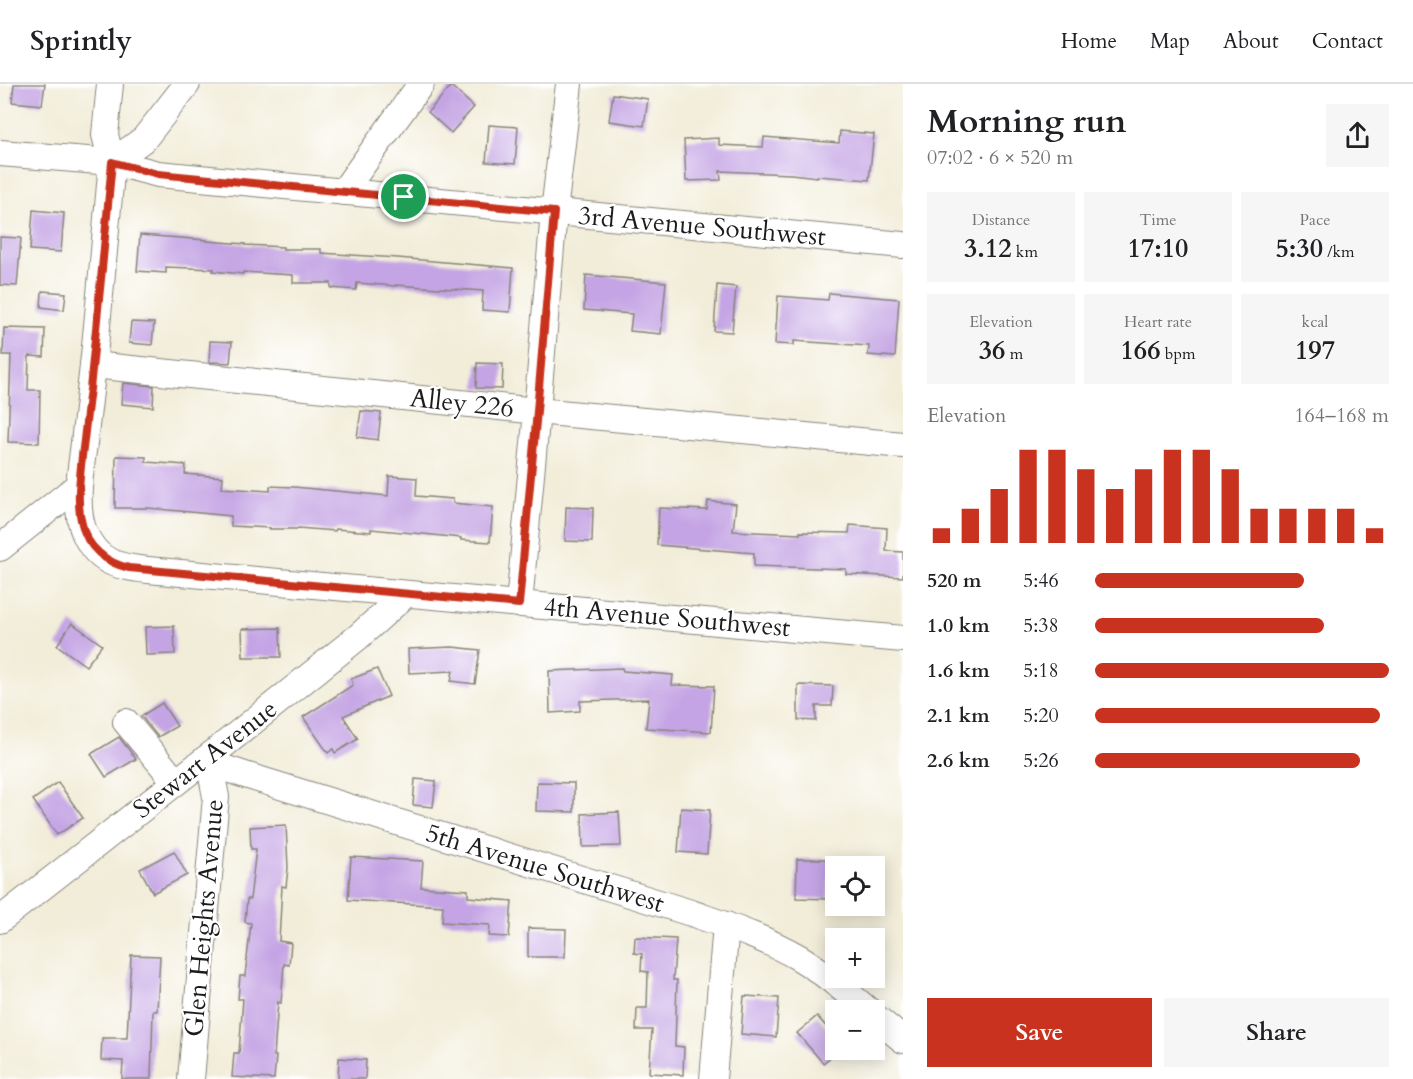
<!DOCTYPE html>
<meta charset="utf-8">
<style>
:root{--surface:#fff;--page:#f6f6f6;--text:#202124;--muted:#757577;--line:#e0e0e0;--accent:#c8321e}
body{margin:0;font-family:Cardo,serif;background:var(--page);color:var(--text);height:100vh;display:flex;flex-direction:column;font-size:22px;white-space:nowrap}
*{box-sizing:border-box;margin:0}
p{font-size:20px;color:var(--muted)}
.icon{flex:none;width:33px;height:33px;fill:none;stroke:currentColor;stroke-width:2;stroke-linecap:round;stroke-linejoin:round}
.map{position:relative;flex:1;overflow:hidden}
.side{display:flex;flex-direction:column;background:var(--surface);width:510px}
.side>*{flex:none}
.tools{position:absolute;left:825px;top:772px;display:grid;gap:12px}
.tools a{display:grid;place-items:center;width:60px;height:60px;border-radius:0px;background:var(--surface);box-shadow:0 3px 15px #0003;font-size:30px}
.pin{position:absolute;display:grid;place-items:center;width:51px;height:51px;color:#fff;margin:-26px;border:3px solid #fff;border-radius:50%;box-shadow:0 2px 6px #0007}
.round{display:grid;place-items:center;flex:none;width:63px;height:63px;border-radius:0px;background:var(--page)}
.overview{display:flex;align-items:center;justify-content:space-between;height:102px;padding:0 24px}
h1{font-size:33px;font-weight:600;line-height:45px}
.stats{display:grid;grid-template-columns:repeat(3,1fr);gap:9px;height:102px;padding:6px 24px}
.stats div{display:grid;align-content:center;border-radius:0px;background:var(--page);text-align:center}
.stats b{font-size:26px;font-weight:600}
.stats small{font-size:16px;font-weight:400}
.stats p{font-size:16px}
.chart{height:168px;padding:12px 24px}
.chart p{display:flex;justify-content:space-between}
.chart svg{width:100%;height:108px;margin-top:6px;stroke:var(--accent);stroke-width:6}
.cta{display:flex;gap:12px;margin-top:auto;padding:12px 24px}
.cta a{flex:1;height:69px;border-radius:0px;background:var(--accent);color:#fff;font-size:24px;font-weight:600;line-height:69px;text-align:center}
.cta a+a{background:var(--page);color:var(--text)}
ul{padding:0 24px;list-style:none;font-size:20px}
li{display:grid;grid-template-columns:96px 72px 1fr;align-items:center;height:45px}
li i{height:15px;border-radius:8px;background:var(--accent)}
header{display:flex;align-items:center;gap:36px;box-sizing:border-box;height:84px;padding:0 30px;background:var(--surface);border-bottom:2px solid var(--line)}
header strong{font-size:28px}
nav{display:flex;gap:33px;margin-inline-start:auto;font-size:21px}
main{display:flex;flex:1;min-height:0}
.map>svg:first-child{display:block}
.building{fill:#c4a4e4}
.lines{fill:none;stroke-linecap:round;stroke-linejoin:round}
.minor-casing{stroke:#87847a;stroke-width:28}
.minor{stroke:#fff;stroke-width:26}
.route-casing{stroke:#fff;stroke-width:12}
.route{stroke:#c8321e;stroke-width:8}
.labels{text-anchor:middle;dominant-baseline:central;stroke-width:4.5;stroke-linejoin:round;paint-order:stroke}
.street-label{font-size:26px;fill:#1c1c1c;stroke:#fff}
</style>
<header>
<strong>Sprintly</strong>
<nav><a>Home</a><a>Map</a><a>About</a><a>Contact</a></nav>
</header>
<main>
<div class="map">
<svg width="903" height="995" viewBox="0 0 903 995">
<rect width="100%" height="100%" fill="#fff"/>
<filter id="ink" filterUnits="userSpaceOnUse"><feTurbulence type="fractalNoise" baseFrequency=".0167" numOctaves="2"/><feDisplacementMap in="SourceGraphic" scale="12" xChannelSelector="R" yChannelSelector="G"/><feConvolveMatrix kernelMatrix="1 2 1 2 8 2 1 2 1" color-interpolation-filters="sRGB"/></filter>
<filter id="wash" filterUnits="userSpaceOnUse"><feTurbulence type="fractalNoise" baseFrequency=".008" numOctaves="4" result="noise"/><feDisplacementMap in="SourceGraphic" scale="24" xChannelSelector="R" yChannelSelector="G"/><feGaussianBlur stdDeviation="1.35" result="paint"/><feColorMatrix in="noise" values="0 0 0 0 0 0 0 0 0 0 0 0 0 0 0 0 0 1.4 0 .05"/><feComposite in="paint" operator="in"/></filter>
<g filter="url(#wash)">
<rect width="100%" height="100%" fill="#f2edd9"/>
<g id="blocks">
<!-- building -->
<g class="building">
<polygon points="14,0 45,0 42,21 12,18"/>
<polygon points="451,2 474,23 451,49 428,28"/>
<polygon points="613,10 648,15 644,42 609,37"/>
<polygon points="489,41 518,43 515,80 486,78"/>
<polygon points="840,47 874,50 869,96 817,92 817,93 791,90 720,87 721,96 686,97 684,56 719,54 719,61 763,63 764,53 839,59"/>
<polygon points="33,126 64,129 61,168 30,166"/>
<polygon points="140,151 207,156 207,157 245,160 245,161 283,163 283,165 321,165 321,169 398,174 513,184 510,228 482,226 483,207 396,201 396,202 357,199 356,206 331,204 331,199 293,199 293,191 243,188 243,190 213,187 214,185 166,183 166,189 137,187"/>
<polygon points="0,153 21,154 17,202 0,201"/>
<polygon points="586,191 666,198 661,250 630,247 632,230 584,226"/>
<polygon points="717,201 736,203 732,248 714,247"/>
<polygon points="42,207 66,209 64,226 41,223"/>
<polygon points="829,209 899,215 895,273 868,271 869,262 794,257 794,261 775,260 778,212 828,216"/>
<polygon points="131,238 154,239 152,261 129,259"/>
<polygon points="4,244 45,245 44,273 29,272 28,306 40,306 39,359 8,358 11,271 3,271"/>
<polygon points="210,257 232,258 230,279 209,278"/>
<polygon points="477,279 503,280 502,305 476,304"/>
<polygon points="123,299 154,302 153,323 121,320"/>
<polygon points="361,327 381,329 378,356 357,353"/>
<polygon points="116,372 146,373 146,378 186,381 185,390 223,393 222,404 270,407 270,402 294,403 388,412 389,392 417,394 416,412 453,415 453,419 493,423 490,458 461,456 461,454 423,450 371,445 371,448 336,445 335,447 298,444 298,445 270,445 270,444 231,442 231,432 148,424 115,424"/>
<polygon points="708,417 736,420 733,447 800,450 800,448 849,449 850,441 887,444 886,467 903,468 903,493 846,490 846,485 754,482 754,469 657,461 659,424 707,426"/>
<polygon points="566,423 593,424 592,458 565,457"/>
<polygon points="72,539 102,561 86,582 57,561"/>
<polygon points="174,542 175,570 146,571 145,543"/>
<polygon points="280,544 281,573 243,573 242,545"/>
<polygon points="452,563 480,566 475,600 451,597 453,587 409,589 408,565"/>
<polygon points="622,584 623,587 673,591 672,601 714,602 711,648 646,644 649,615 580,617 580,627 550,629 549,587"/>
<polygon points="377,585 389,612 343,632 358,655 335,669 333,665 328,669 303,633 353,601 351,595"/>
<polygon points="798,601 833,602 832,622 816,622 816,637 798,636"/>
<polygon points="162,619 177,642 158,653 141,632"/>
<polygon points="119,653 136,675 106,693 91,670"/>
<polygon points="415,695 436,697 433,723 413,721"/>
<polygon points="58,698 83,734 57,751 33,716"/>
<polygon points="537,698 574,699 574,728 536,727"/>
<polygon points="681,724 710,726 707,770 678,768"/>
<polygon points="619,728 621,762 583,763 582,730"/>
<polygon points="286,741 288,784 286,803 282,802 279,857 291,859 289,881 284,880 281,919 278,918 274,972 276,972 274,995 232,993 234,969 239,969 243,915 238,915 240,892 245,892 251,839 245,838 247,815 250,815 256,765 251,765 250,743"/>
<polygon points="174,767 187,791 153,809 140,785"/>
<polygon points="351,773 423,777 421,803 468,806 468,813 512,817 509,853 489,852 490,841 442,838 443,822 348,816"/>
<polygon points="797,775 830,775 828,815 796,814"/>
<polygon points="528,844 566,845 565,873 528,873"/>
<polygon points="635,853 676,855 673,896 677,896 675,962 684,963 683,991 649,989 652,946 636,946 637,924 647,924 648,888 641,887 642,870 634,869"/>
<polygon points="131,871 160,872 157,927 153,927 151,995 122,995 123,977 101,976 102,954 127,954"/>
<polygon points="744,912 779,914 776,953 741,950"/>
<polygon points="817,932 836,954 836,969 823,979 797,949"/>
<polygon points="339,974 366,976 365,995 338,995"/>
</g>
</g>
</g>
<g filter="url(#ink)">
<use href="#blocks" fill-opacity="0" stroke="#87847a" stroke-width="1.5"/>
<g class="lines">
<defs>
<g id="minor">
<path d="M 110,0 L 105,51 L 112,78 C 106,146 100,214 93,282 C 90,308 87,334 84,359 C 81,386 73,424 85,450 C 98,479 118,483 148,486 L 903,555"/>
<polyline points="0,69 112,78 158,90 903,161"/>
<polyline points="112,78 144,55 187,0"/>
<polyline points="343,108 421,0"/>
<polyline points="93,281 537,327 903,361"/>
<polyline points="0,464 79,401"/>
<polyline points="519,520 537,327 554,128 569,0"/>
<polyline points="126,638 176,698"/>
<path d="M 206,675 L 221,683 L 245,691 L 691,829 C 728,842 765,854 798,873 C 824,888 846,908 869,927"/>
<polyline points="0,836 225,660 358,553 406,510"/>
<polyline points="874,932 903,956"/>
<polyline points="191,995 216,713 212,692 206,675"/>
<polyline points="713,995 726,841"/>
</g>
</defs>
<!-- minor casing -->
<use href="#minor" class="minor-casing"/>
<!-- minor -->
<use href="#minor" class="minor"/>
</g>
</g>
<g class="lines" filter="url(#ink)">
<defs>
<path id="route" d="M 112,78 L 158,90 L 554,128 L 537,327 L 519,520 L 129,484 C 106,479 87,463 82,440 C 76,418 80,395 82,372 C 85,350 87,327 90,305 C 98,229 105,154 112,78 Z"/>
</defs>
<!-- route casing -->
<use href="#route" class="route-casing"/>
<!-- route -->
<use href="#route" class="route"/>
</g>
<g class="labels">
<!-- street labels -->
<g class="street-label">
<text transform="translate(702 142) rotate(5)">3rd Avenue Southwest</text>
<text transform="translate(462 319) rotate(6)">Alley 226</text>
<text transform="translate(667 533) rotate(5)">4th Avenue Southwest</text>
<text transform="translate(205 675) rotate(-38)">Stewart Avenue</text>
<text transform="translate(545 784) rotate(17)">5th Avenue Southwest</text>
<text transform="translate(204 834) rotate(-85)">Glen Heights Avenue</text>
</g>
</g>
</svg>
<div class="tools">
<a><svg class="icon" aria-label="locate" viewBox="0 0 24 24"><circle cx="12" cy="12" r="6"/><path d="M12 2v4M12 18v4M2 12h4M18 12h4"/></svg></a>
<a>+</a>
<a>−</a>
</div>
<div class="pin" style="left:404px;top:113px;background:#1e9e55"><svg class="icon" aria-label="arrive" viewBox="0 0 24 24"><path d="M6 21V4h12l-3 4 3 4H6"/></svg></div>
</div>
<section class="side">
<div class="overview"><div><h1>Morning run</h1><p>07:02 · 6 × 520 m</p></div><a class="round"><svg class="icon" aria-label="share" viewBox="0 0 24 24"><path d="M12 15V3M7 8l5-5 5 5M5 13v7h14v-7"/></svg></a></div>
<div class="stats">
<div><p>Distance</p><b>3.12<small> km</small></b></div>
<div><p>Time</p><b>17:10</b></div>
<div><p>Pace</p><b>5:30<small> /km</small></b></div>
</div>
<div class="stats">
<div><p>Elevation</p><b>36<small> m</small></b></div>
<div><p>Heart rate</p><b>166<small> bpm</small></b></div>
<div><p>kcal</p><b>197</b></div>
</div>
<div class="chart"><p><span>Elevation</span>164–168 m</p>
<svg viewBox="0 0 160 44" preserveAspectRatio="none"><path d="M5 44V38M15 44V30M25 44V22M35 44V6M45 44V6M55 44V14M65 44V22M75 44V14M85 44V6M95 44V6M105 44V14M115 44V30M125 44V30M135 44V30M145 44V30M155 44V38"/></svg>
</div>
<ul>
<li><b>520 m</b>5:46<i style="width:71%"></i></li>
<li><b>1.0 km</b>5:38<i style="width:78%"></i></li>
<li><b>1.6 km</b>5:18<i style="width:100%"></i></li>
<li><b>2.1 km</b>5:20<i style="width:97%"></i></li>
<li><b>2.6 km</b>5:26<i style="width:90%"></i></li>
</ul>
<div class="cta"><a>Save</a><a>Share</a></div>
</section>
</main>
